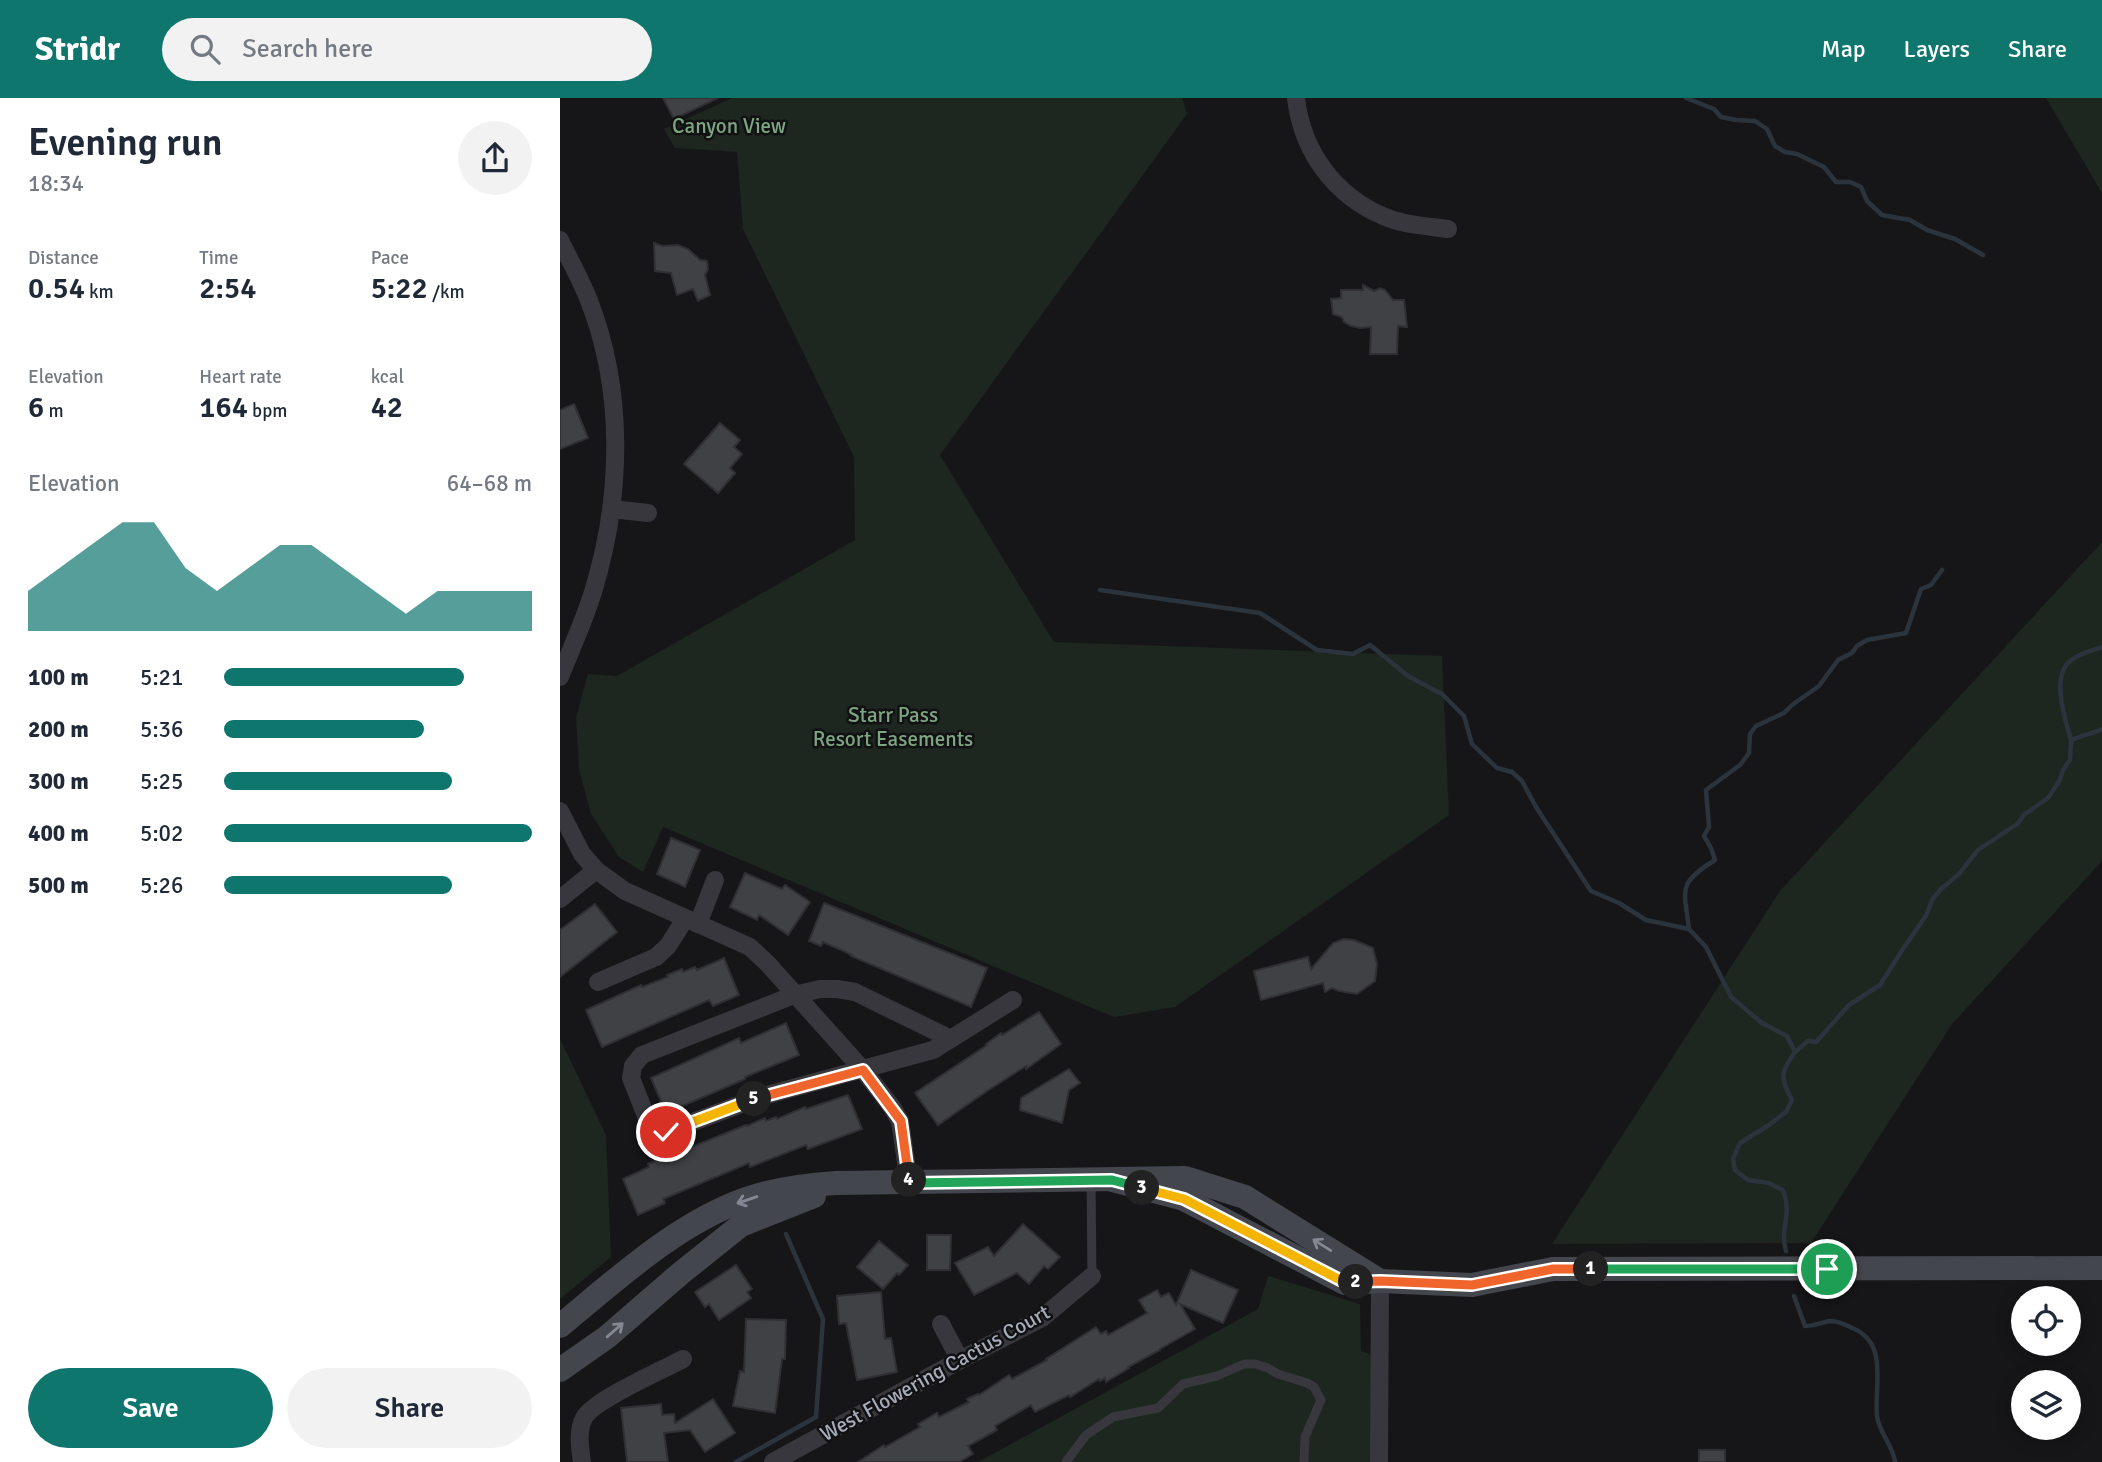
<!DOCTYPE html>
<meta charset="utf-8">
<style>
:root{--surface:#fff;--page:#f2f2f3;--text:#1f2937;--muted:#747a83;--accent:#0f766e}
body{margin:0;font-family:Signika,sans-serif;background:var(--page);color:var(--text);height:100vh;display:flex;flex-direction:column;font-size:26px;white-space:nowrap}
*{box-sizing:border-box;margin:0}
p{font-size:23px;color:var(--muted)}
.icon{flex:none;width:38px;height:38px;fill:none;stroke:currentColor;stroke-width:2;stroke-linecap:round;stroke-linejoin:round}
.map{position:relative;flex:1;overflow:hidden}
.details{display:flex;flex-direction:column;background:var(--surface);width:560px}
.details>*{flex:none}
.controls{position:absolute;left:1451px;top:1188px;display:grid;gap:14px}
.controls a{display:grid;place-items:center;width:70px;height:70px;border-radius:50%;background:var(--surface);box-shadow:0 4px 18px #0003;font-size:35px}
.pin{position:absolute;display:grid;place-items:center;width:60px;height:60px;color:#fff;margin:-30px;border:4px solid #fff;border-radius:50%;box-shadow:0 2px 7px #0007}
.km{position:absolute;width:35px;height:35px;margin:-18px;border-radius:50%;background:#222;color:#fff;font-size:19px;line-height:35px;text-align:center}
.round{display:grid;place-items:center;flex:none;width:74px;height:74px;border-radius:37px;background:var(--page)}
.head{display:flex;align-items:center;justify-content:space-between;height:119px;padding:0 28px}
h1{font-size:38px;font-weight:600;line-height:52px}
.figures{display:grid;grid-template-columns:repeat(3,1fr);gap:10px;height:119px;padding:7px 28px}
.figures div{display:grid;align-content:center}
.figures b{font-size:30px;font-weight:600}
.figures small{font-size:19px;font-weight:400}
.figures p{font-size:19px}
.chart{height:196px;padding:14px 28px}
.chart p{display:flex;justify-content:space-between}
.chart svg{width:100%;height:126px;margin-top:7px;fill:var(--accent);opacity:.7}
.button{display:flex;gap:14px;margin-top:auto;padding:14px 28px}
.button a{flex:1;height:80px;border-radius:42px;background:var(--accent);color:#fff;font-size:28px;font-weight:600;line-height:80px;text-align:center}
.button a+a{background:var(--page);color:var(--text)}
ul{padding:0 28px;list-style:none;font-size:23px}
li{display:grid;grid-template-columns:112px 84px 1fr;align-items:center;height:52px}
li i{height:18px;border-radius:9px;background:var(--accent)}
header{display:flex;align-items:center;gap:42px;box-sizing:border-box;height:98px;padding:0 35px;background:var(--accent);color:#fff}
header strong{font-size:33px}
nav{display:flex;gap:38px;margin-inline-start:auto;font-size:24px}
.search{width:490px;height:63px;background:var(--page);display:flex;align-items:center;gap:18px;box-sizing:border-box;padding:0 24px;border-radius:38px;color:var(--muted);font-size:26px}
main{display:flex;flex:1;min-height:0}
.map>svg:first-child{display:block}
.green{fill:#1d261f}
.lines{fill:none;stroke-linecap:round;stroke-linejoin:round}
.stream{stroke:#2b343d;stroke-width:4.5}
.building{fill:#404145;stroke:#303034;stroke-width:2}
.lane{stroke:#37373d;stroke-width:9}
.street{stroke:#37373d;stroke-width:18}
.secondary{stroke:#44464d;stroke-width:24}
.oneway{stroke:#848893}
.split-1-casing{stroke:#fff;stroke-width:14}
.split-2-casing{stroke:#fff;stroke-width:14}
.split-3-casing{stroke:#fff;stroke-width:14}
.split-4-casing{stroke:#fff;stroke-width:14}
.split-5-casing{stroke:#fff;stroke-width:14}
.split-6-casing{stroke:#fff;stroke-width:14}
.split-1{stroke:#22a559;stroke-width:9}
.split-2{stroke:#f0652b;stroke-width:9}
.split-3{stroke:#f5b400;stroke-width:9}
.split-4{stroke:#22a559;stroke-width:9}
.split-5{stroke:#f0652b;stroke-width:9}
.split-6{stroke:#f5b400;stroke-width:9}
.labels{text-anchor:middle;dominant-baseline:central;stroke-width:5;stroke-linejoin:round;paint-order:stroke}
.park-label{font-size:21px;fill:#7ca581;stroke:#111113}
.street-label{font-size:21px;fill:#a7acb9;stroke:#111113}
</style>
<header>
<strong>Stridr</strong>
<div class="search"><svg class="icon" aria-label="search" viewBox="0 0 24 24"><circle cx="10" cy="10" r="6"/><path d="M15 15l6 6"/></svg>Search here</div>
<nav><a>Map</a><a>Layers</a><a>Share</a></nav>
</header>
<main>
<section class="details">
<div class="head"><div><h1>Evening run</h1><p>18:34</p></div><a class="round"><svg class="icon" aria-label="share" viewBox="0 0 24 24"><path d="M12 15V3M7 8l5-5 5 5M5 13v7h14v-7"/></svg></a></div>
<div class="figures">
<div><p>Distance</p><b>0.54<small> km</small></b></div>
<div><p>Time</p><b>2:54</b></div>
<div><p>Pace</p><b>5:22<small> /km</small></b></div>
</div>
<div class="figures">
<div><p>Elevation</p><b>6<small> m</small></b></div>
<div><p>Heart rate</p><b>164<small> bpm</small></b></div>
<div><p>kcal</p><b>42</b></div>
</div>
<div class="chart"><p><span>Elevation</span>64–68 m</p>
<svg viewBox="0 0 160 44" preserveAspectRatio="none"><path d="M0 44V30L10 22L20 14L30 6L40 6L50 22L60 30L70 22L80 14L90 14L100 22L110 30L120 38L130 30L140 30L150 30L160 30V44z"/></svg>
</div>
<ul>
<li><b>100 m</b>5:21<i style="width:78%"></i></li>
<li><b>200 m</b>5:36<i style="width:65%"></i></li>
<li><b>300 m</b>5:25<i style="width:74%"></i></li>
<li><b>400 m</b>5:02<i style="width:100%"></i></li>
<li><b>500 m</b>5:26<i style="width:74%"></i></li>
</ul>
<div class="button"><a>Save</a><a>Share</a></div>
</section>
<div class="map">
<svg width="1542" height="1364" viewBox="0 0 1542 1364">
<rect width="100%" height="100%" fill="#161618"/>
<!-- green -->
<g class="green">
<polygon points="172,0 622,0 627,16 380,357 494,544 882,558 889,717 615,909 554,919 103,729 83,774 59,759 31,716 19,671 16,619 28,576 57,578 295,442 294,359 183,131 177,54 115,50 104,31"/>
<polygon points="1486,0 1542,0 1542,95"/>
<polygon points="1542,444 1542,763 1392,926 1251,1145 992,1146 1220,793"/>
<polygon points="0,941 46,1037 51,1159 0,1201"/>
<polygon points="708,1178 800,1206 801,1253 819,1260 819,1364 418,1364 698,1211"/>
</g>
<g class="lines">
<!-- stream -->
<g class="stream">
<polyline points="1126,0 1154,11 1161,19 1176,22 1195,23 1207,31 1215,48 1225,54 1237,56 1264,69 1276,84 1290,84 1301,89 1307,103 1322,117 1350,122 1367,132 1395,141 1423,157"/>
<path d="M 540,492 L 700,515 L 757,552 L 793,556 L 810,547 L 848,578 L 882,596 L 904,618 L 912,646 L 937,670 L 952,674 L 962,683 L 976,709 L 1031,793 L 1059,805 L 1086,822 L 1129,831 L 1146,849 L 1171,899 L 1202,925 L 1227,938 L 1235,954 C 1220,975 1220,979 1232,1002 L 1226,1014 L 1209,1027 L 1180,1045 L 1173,1061 L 1175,1072 L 1188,1082 L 1209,1085 L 1223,1092 C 1233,1118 1219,1129 1226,1153"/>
<path d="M 1511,642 C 1506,623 1492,584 1507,566 C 1515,557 1531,553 1542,549"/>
<path d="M 1129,831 C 1124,790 1117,786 1155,762 L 1151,750 L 1144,738 L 1149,729 L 1146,692 L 1180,667 L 1189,655 L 1190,636 L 1196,628 L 1224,615 L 1232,607 L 1259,588 L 1278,562 L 1292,555 L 1297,548 L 1307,542 L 1346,535 L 1361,491 L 1371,487 L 1382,472"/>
<path d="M 1235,954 L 1248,943 L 1256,944 L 1289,907 L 1320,887 L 1341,854 L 1367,816 L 1372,802 L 1382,790 L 1398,777 L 1418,752 L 1457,726 L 1465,716 L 1488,700 L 1500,682 L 1503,672 L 1510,662 L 1511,643 C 1521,636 1532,637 1542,631"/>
<path d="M 1234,1198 L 1245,1228 C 1255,1228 1262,1224 1271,1223 C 1277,1223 1287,1227 1292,1230 C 1329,1244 1314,1287 1317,1318 C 1319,1335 1333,1347 1335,1364"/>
<polyline points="176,1364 256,1319 263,1221 226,1136"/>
</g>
</g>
<!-- building -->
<g class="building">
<polygon points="103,0 158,0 114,21"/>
<polygon points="94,145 103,148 118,147 128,151 140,162 147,163 148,171 145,177 150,197 138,203 133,191 117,197 111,175 95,173"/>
<polygon points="803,187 814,193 820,190 825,192 833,202 844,202 847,229 838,228 837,256 810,256 811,229 800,230 791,228 784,224 782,219 773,216 771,201 781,200 781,192 803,192"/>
<polygon points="14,306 28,340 0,351 0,312"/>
<polygon points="160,325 180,342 174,349 182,356 170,370 175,375 158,395 124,366"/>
<polygon points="111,740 140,752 125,789 97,776"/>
<polygon points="185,775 222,791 225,787 250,804 228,837 199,817 197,822 170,809"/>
<polygon points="264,805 427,870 411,909 291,858 292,857 279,851 263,844 261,848 249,843"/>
<polygon points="35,806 57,834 0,879 0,832"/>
<polygon points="784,841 794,842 813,850 817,866 815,883 797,896 779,893 772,890 765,894 763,885 701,902 694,873 748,859 751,871 773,845"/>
<polygon points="164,860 179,897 153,908 149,902 42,949 26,912 81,887 82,889 108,879 107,877 122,871 123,874 135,869 137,872"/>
<polygon points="479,914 501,946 466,971 466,968 427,993 378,1027 355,995 427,947 426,946 441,935 442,937"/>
<polygon points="226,925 239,957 185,979 185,981 106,1015 91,980 179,940 181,945"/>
<polygon points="509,971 520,985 509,992 502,1025 460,1012 461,1000"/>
<polygon points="288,997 302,1031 248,1051 246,1047 190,1069 189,1065 103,1101 105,1105 78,1117 63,1081 89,1069 88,1066 116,1052 117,1055 186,1027 187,1028 205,1020 206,1023 216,1019 217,1021 245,1009 246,1011"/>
<polygon points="463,1126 500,1159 488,1171 484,1168 469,1186 457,1175 414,1197 395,1165 428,1149 434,1158"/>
<polygon points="367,1137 391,1137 390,1172 367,1172"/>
<polygon points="319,1143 348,1167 339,1177 337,1175 323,1191 297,1169"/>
<polygon points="176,1167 192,1191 187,1194 191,1200 159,1222 149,1206 145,1209 135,1194"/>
<polygon points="631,1172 678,1192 663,1225 620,1206 635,1231 600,1251 600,1252 568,1269 569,1270 546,1284 545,1280 540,1283 539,1281 510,1299 509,1297 475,1314 471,1307 435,1328 437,1332 408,1348 413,1356 399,1364 298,1364 324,1347 325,1349 360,1329 358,1326 377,1315 379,1319 409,1304 407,1301 418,1296 419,1297 449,1277 452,1281 487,1262 486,1261 536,1229 541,1236 546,1233 548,1237 587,1215 579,1202 597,1192 601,1199 609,1195 616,1207"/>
<polygon points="321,1194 325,1241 331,1240 337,1274 297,1282 286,1225 279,1226 277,1198"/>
<polygon points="186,1221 226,1222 225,1261 222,1261 215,1315 173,1308 180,1273 184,1274"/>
<polygon points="153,1301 175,1335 145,1354 130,1332 104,1335 108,1364 67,1364 61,1310 101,1306 102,1317 114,1316 115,1325"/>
<rect x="1139" y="1352" width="26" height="12"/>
</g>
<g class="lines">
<!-- lane -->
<g class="lane">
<polyline points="531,1083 532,1178"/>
<polyline points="506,1364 526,1337 553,1319 598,1310 623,1286 657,1278 684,1266 695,1266 708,1270 718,1276 747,1285 754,1289 761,1302 745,1339 744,1364"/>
</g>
<!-- street -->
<g class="street">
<path d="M 736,0 C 742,53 774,97 823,118 C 843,127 867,128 888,131"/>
<path d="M 0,142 C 9,161 20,180 28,200 C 65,293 62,399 33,494 C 24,523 11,551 0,579"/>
<polyline points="52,411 88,415"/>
<polyline points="0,713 22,756 36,772 65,793 190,849 208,866 303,972 332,1009 340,1023 349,1085"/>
<polyline points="0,801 36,772"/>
<polyline points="138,826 155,782"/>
<polyline points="38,884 96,859 108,848 125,821"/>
<polyline points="391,941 295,894 277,891 260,891 234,897 82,957 73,968 71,980 90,1028 106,1034 203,998 373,952 453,902"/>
<polyline points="381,1226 400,1262"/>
<path d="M 22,1364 C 20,1350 17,1333 24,1320 C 33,1302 103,1272 123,1261"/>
<polyline points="213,1364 400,1262 482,1220 532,1178"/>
<polyline points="819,1364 820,1183"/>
</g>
<!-- secondary -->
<g class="secondary">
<polyline points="552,1082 624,1101 785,1185 820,1183 912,1187 993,1171 1542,1170"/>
<path d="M 0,1228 C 57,1181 116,1126 186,1101 C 215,1091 247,1087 276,1085 L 625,1080 L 685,1099 L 820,1183"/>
<polyline points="0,1272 47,1239 121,1175 181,1127 254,1098"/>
</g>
</g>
<!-- one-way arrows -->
<defs><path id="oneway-shaft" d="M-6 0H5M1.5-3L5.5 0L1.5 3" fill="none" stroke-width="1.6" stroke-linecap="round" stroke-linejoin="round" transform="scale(1.75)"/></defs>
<g class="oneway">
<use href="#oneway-shaft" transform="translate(187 1102) rotate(161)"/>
<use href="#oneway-shaft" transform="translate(762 1147) rotate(-148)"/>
<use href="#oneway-shaft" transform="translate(55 1232) rotate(-41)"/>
</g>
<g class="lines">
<defs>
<polyline id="split-1" points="1031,1171 1267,1171"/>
<polyline id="split-2" points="796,1184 820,1183 912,1187 993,1171 1031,1171"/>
<polyline id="split-3" points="582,1090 624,1101 786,1185 796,1184"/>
<polyline id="split-4" points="349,1082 349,1085 552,1082 582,1090"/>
<polyline id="split-5" points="194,1001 303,972 341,1023 349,1082"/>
<polyline id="split-6" points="106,1034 194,1001"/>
</defs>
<!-- split-1 casing -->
<use href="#split-1" class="split-1-casing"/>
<!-- split-2 casing -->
<use href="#split-2" class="split-2-casing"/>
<!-- split-3 casing -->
<use href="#split-3" class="split-3-casing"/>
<!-- split-4 casing -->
<use href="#split-4" class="split-4-casing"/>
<!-- split-5 casing -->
<use href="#split-5" class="split-5-casing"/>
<!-- split-6 casing -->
<use href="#split-6" class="split-6-casing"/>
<!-- split-1 -->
<use href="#split-1" class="split-1"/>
<!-- split-2 -->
<use href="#split-2" class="split-2"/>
<!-- split-3 -->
<use href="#split-3" class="split-3"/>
<!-- split-4 -->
<use href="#split-4" class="split-4"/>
<!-- split-5 -->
<use href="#split-5" class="split-5"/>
<!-- split-6 -->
<use href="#split-6" class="split-6"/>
</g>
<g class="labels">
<!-- park labels -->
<g class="park-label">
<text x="169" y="28">Canyon View</text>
<text x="333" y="617">Starr Pass<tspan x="333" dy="24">Resort Easements</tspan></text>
</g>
<!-- street labels -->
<g class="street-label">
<text transform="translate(375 1275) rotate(-29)">West Flowering Cactus Court</text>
</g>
</g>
</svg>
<div class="controls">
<a><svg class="icon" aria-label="locate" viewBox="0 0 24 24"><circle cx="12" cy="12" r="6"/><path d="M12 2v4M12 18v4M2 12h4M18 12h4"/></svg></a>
<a><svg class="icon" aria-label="layers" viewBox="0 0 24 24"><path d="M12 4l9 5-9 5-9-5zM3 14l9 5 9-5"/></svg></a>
</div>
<div class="pin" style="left:1267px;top:1171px;background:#1e9e55"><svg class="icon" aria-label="arrive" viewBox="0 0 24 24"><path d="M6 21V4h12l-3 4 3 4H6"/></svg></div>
<div class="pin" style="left:106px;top:1034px;background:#d93025"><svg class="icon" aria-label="check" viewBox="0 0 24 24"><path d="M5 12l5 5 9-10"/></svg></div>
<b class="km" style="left:1031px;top:1171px">1</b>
<b class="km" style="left:796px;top:1184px">2</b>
<b class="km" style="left:582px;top:1090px">3</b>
<b class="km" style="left:349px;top:1082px">4</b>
<b class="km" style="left:194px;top:1001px">5</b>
</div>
</main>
